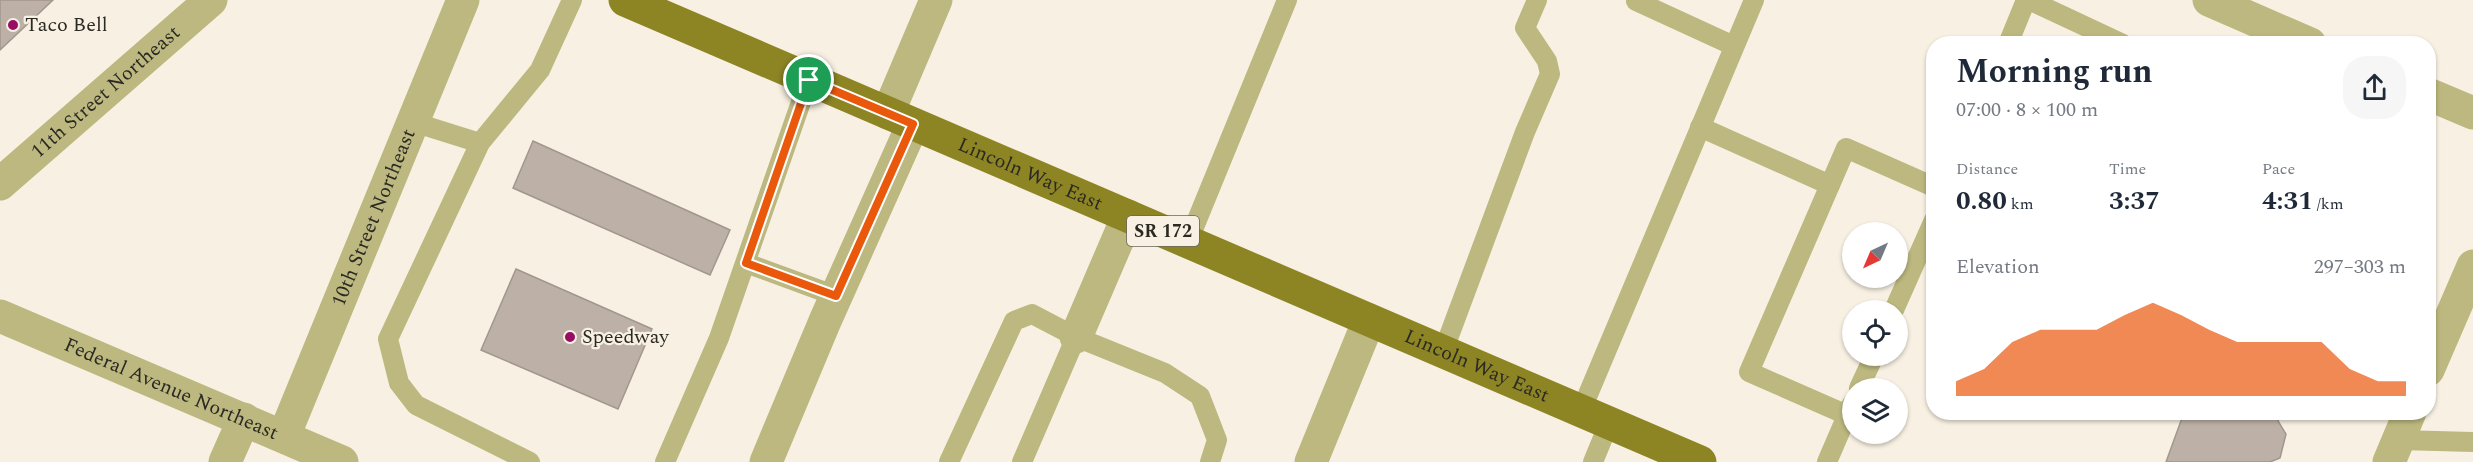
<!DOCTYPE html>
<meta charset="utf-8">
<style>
:root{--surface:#fff;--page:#f6f6f7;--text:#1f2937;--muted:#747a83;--accent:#ea580c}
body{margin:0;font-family:Spectral,serif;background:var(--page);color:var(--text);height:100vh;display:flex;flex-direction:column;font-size:22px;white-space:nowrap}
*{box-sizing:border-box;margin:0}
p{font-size:20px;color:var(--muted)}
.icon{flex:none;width:33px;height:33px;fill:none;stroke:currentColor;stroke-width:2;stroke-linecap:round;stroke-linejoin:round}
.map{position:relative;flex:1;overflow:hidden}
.side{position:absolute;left:1926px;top:36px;width:510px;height:384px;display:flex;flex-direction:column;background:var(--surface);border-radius:24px;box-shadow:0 2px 4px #0004}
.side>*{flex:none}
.needle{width:39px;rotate:224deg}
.controls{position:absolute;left:1842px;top:222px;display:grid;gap:12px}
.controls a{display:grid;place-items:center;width:66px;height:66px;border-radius:50%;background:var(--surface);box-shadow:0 2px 4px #0004;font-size:30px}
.pin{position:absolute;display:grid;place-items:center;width:51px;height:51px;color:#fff;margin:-26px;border:3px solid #fff;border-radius:50%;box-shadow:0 2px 6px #0007}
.round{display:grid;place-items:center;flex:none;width:63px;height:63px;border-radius:24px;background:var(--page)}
.overview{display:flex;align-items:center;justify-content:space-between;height:102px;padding:0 30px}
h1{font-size:33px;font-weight:700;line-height:45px}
.metrics{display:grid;grid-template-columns:repeat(3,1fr);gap:9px;height:102px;padding:6px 30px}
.metrics div{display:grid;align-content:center}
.metrics b{font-size:26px;font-weight:700}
.metrics small{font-size:16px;font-weight:400}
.metrics p{font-size:16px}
.chart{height:168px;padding:12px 30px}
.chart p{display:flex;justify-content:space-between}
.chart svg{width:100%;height:108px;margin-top:6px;fill:var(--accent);opacity:.7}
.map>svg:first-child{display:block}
.building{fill:#bdb1a7;stroke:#a2978d;stroke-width:1.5}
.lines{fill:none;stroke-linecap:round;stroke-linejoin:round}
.service{stroke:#bcb87f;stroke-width:20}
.minor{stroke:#bcb87f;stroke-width:33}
.tertiary{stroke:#bcb87f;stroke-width:33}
.primary{stroke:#8d8524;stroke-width:33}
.route-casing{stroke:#fff;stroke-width:12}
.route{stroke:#ea580c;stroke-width:8}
.poi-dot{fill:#960f65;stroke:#f8f1e3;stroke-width:2}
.labels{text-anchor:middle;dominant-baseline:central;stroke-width:4.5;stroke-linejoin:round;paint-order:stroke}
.shield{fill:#f8f1e3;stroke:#68655d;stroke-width:1.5}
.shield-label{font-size:18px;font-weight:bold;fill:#2b2923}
.poi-label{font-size:20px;fill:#2b2923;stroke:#f8f1e3;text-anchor:start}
.street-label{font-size:20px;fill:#2b2923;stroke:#f8f1e3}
</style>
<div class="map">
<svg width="2473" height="462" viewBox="0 0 2473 462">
<rect width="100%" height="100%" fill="#f8f1e3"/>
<!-- building -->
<g class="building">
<polygon points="0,0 53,0 0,50"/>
<polygon points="533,141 730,230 710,275 513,188"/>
<polygon points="516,269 652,329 618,409 481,350"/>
<polygon points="2175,412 2282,412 2278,421 2286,434 2280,458 2270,462 2166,462 2182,418"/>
</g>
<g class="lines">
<!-- service -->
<g class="service">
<polyline points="2029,0 2123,44"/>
<polyline points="1636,1 1734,46"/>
<polyline points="2008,44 2026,0"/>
<polyline points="413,122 480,143"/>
<polyline points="1700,127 1830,185"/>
<polyline points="1188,242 1287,0"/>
<polyline points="746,263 836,296"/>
<polyline points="1894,310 1934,220"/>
<polyline points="1443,352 1525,132 1550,74 1547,61 1525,28 1537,0"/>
<polyline points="1859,388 1874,356"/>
<polyline points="1581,411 1754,0"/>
<polyline points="1847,415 1749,372 1846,148 1934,187"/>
<polyline points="2399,440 2473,442"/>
<polyline points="530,462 416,405 399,383 388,339 480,143 540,70 572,0"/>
<polyline points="665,462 719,338 809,79"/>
<polyline points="949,462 1014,321 1032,314 1076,337 1165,373 1200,396 1217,440 1210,462"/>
<polyline points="1022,462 1076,337"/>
<polyline points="1593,462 1609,423"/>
<polyline points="1827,462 1852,404"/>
</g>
<!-- minor -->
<g class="minor">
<polyline points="2209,0 2310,44"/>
<polyline points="2428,94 2473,113"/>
<polyline points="888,113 936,0"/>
<path id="s1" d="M 0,184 L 211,0"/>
<path id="s2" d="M 0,316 L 342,462"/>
<polyline points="1076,337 1128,216"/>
<polyline points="2428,370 2473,266"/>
<path id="s3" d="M 284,436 L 463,0"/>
<polyline points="225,462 244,419"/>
<polyline points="766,462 825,321 913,124"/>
<polyline points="2389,462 2410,412"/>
</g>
<!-- tertiary -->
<polyline class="tertiary" points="1311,462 1369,320"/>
<!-- primary -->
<path class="primary" id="s4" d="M 625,0 L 1700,462"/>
</g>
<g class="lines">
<defs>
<polygon id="route" points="809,80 913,124 836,296 746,263"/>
</defs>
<!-- route casing -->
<use href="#route" class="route-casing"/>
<!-- route -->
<use href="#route" class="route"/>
</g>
<!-- markers -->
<g class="poi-dot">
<circle cx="13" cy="25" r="6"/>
<circle cx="570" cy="337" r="6"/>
</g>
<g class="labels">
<!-- shield labels -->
<rect class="shield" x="1127" y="216" width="72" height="30" rx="4.5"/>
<g class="shield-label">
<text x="1163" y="231">SR 172</text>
</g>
<!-- poi labels -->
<g class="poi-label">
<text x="25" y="25">Taco Bell</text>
<text x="582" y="337">Speedway</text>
</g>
<!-- street labels -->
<g class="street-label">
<text stroke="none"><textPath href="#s1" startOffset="140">11th Street Northeast</textPath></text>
<text stroke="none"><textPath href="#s4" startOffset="441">Lincoln Way East</textPath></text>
<text stroke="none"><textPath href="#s3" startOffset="236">10th Street Northeast</textPath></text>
<text stroke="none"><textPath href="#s4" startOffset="927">Lincoln Way East</textPath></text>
<text stroke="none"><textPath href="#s2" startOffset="186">Federal Avenue Northeast</textPath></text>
</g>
</g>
</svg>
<div class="controls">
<a><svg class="needle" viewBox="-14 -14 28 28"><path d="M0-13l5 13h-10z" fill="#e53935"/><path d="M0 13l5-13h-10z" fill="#747a83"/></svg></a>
<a><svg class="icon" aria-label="locate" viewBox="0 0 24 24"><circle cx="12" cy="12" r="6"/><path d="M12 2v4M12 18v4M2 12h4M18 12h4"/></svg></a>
<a><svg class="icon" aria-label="layers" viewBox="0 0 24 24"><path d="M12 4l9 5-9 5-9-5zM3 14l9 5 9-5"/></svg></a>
</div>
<div class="pin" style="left:809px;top:80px;background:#1e9e55"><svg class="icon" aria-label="arrive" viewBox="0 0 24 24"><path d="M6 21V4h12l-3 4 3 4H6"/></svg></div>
<section class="side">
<div class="overview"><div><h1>Morning run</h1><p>07:00 · 8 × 100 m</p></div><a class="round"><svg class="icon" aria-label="share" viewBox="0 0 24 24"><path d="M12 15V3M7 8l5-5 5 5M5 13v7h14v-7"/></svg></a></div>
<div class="metrics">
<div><p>Distance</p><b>0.80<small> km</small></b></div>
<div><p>Time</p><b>3:37</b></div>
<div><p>Pace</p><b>4:31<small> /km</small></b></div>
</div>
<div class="chart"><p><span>Elevation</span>297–303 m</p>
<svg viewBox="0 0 160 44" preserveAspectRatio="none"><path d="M0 44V38L10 33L20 22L30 17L40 17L50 17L60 11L70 6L80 11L90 17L100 22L110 22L120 22L130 22L140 33L150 38L160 38V44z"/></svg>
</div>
</section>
</div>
